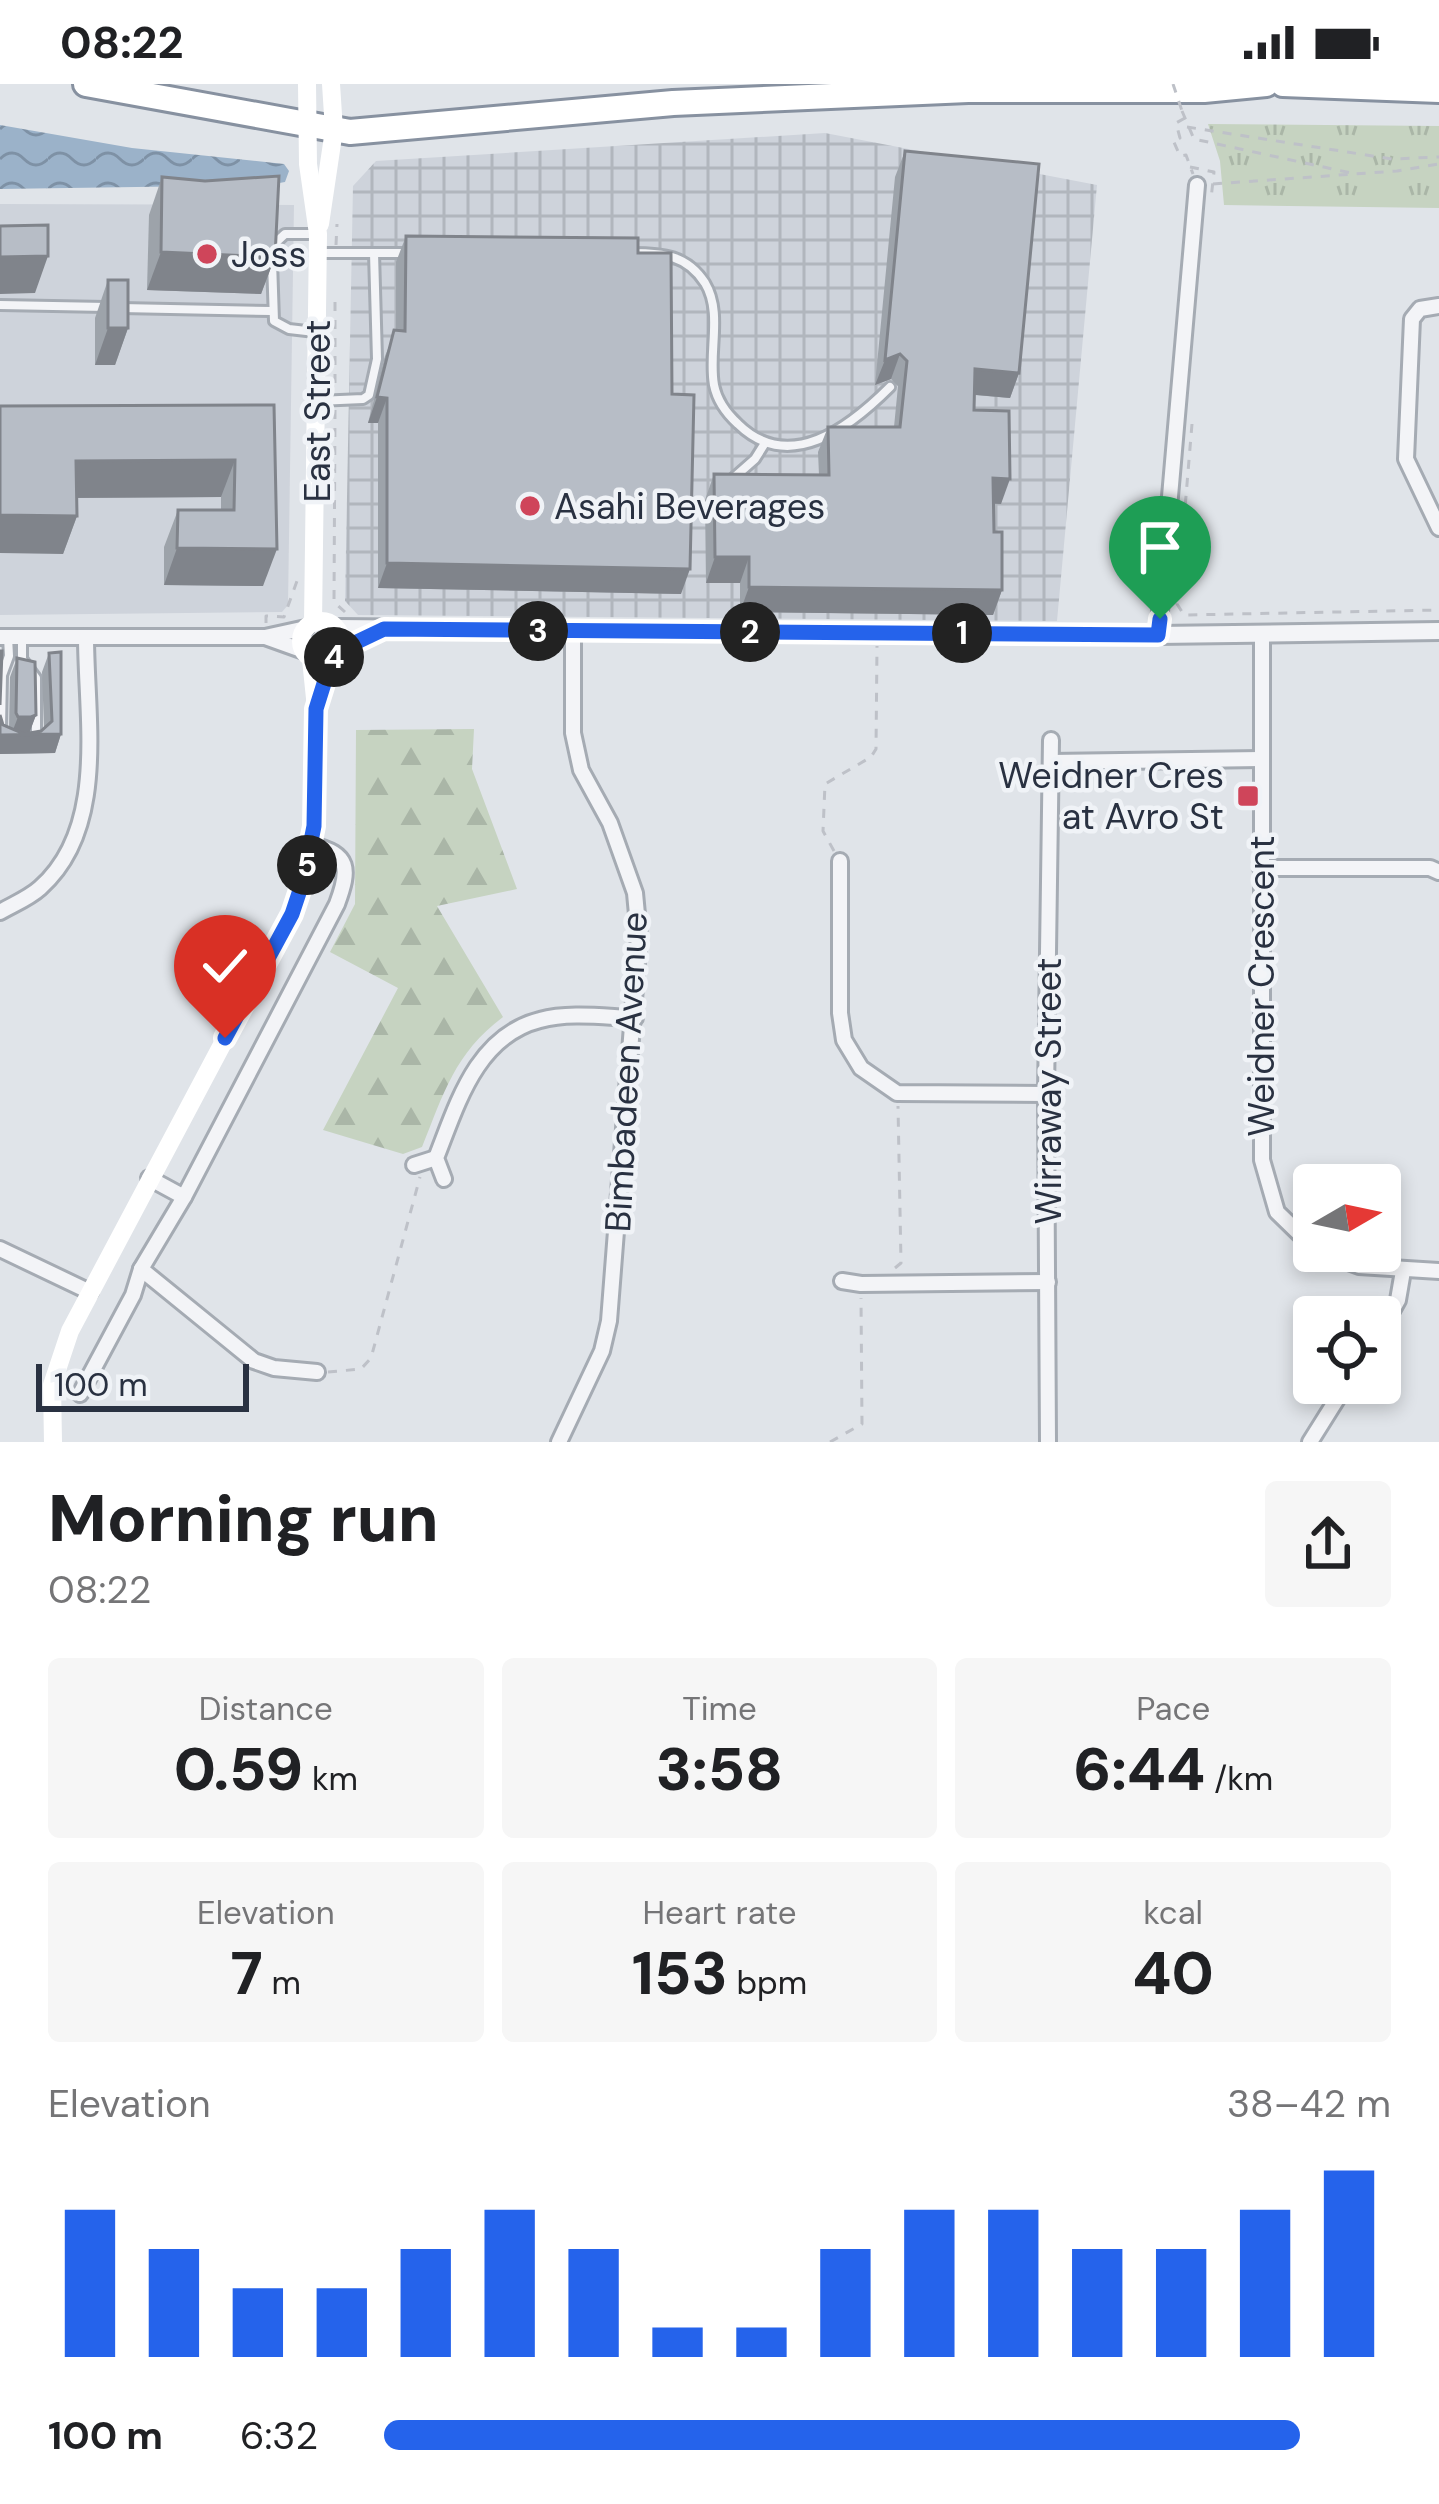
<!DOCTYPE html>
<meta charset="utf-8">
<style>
:root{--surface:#fff;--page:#f6f6f6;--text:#202124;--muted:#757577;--accent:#2563eb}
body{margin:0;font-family:"DM Sans",sans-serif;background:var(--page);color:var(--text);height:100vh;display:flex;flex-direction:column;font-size:45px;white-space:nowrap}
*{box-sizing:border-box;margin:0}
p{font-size:39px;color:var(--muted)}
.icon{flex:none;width:66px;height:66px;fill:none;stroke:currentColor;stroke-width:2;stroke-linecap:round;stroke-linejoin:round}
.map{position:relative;height:1358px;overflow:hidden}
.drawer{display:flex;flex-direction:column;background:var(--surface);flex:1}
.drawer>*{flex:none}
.needle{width:78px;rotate:81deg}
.buttons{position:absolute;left:1293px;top:1080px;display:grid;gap:24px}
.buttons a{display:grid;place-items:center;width:108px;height:108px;border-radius:12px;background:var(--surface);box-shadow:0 6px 18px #0003;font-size:60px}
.scale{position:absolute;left:36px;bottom:30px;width:213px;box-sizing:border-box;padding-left:12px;border:6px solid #293141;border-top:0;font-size:33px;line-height:42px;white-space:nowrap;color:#293141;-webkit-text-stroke:9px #f0f3f7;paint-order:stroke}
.pin{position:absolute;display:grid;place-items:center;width:102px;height:102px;color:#fff;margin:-123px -51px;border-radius:50% 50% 50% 0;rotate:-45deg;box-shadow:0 0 12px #0007}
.pin .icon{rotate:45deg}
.km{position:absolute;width:60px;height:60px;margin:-30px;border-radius:50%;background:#222;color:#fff;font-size:33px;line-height:60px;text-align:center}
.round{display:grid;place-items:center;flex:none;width:126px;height:126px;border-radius:12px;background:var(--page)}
.headline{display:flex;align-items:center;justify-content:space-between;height:204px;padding:0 48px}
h1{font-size:66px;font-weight:800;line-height:90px}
.metrics{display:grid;grid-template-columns:repeat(3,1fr);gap:18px;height:204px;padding:12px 48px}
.metrics div{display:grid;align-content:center;border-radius:12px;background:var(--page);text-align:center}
.metrics b{font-size:60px;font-weight:800}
.metrics small{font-size:33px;font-weight:400}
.metrics p{font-size:33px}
.chart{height:336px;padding:24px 48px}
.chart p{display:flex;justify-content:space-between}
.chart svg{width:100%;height:216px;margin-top:12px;stroke:var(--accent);stroke-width:6}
ul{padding:0 48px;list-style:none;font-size:39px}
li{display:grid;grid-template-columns:192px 144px 1fr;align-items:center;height:90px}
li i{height:30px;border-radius:15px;background:var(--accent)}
.status{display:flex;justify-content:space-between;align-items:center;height:84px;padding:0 60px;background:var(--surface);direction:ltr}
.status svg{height:33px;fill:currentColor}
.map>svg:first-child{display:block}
.built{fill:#ced3db}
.industrial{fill:url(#industrial-grid)}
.forest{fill:url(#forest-firs)}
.park{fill:url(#park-tufts)}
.water{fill:url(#water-waves)}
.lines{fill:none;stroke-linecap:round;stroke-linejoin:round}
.service-casing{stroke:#a5abb3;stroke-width:14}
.minor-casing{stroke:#a5abb3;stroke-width:20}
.tertiary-casing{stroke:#a5abb3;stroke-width:22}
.motorway-casing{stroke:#8791a0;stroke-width:30}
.path{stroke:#bec1c8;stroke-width:3;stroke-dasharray:9 9;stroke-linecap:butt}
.service{stroke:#f3f4f7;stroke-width:8}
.minor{stroke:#f3f4f7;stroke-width:14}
.tertiary{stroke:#f3f4f7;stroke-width:16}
.secondary{stroke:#fff;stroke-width:18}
.motorway{stroke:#fff;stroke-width:24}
.path-bridge{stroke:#bec1c8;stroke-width:3;stroke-dasharray:9 9;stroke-linecap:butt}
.wall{fill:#9da3aa}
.shaded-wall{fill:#80848b}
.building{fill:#b7bdc6;stroke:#80848b;stroke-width:3}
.route-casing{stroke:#fff;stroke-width:24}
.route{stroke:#2563eb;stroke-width:15}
.poi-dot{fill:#cf455a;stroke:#f0f3f7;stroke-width:4.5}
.labels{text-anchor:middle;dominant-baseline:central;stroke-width:9;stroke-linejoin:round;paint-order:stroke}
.poi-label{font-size:36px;fill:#293141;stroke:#f0f3f7;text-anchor:start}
.street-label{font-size:36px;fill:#293141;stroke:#f0f3f7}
</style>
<div class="status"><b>08:22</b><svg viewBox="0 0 49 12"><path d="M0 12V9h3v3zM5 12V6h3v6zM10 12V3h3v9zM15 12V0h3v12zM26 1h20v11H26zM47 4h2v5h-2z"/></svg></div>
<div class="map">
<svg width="1439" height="1358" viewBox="0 0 1439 1358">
<defs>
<pattern id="industrial-grid" width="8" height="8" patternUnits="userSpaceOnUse" patternTransform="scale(3)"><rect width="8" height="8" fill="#ced3db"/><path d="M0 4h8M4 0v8" fill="none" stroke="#b1b6bd"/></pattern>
<pattern id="forest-firs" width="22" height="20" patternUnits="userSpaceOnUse" patternTransform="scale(3)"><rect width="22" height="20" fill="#c6d3c1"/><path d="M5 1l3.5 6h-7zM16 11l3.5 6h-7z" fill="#aab6a7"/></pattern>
<pattern id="park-tufts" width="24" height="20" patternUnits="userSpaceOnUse" patternTransform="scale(3)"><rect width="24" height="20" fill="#c6d3c1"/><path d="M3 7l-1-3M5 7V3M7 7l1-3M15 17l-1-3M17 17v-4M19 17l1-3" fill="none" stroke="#aab6a7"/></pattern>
<pattern id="water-waves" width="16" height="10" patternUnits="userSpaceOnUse" patternTransform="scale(3)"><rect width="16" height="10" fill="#9bb2c9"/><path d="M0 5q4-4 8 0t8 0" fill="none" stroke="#7e91a5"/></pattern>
</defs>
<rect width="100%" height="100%" fill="#e0e4e9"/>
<!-- built -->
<polygon class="built" points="0,120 294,121 288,521 282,528 0,531"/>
<!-- industrial -->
<polygon class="industrial" points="825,49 1097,101 1057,537 358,531 345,517 353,102 376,77"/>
<!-- forest -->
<path class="forest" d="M 474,645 L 472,685 L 517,805 L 437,822 L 503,933 C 454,970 444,1009 422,1063 L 403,1070 L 323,1046 L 398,904 L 330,868 L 355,820 L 356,646 Z"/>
<!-- park -->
<polygon class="park" points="1208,40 1439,42 1439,124 1224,121 1220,77"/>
<!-- water -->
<polygon class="water" points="0,41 132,64 284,80 289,87 285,98 268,101 0,105"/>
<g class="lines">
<defs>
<g id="service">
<polyline points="272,162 285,150 318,150"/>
<polyline points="320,169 407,169"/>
<path d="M 632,169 C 663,169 687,171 705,199 C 723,229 708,268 714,301 C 717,316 727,330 738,340 C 789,390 849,344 890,303"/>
<polyline points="272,177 274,237 289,245 315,248"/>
<polyline points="0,221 106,223"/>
<polyline points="121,224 271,227"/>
<polyline points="317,317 363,315 369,311 377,275 374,169"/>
<polyline points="730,397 755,375 765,359"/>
<polyline points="22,555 22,575 36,594 36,654"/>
<polyline points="1,643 2,591 9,572 8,553"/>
</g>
<g id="minor">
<polyline points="1439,222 1420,225 1412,235 1406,375 1439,444"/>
<polyline points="1262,550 1262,1076 1277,1128 1314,1164"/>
<polyline points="1158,551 1197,101"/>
<polyline points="0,553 265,553 306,544"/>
<polyline points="265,553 304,567"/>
<polyline points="1051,678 1261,675"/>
<polyline points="840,777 840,929 844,956 861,984 897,1009 1046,1010"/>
<polyline points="1261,784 1430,784 1439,788"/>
<path d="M 0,828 C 14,820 29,814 40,804 C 108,744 86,634 86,553"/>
<polyline points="414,1081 436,1074"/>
<polyline points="149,1094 184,1113"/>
<path d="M 444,1095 L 436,1074 C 457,1021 476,952 540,936 C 569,928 605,933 635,934"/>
<polyline points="0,1165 90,1208"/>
<polyline points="1319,1167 1359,1182 1439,1187"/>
<polyline points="141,1185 254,1277 274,1284 317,1288"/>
<polyline points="842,1197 861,1200 1048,1198"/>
<polyline points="1380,1248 1398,1216 1403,1187"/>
<path d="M 80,1310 L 133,1211 L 141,1185 L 184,1113 L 337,820 C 350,785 350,770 312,761"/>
<polyline points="559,1358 602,1267 609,1237 639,852 635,809 610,739 581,686 573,649 573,548"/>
<polyline points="1048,1358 1046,1010 1051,656"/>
<polyline points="1310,1358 1347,1299"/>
</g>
<g id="tertiary">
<polyline points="336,544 1158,551 1439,547"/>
<polyline points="340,565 378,548"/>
</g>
<g id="motorway">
<polyline points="86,0 350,48 673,19 968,6 1204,6 1266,0"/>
<polyline points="1283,0 1439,6"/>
</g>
</defs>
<!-- service casing -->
<use href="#service" class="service-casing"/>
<!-- minor casing -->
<use href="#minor" class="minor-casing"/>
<!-- tertiary casing -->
<use href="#tertiary" class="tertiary-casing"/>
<!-- motorway casing -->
<use href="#motorway" class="motorway-casing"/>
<!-- path -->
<g class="path">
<polyline points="1182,27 1194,55 1351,89"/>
<polyline points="1185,34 1176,39 1180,54 1173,56 1180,72 1186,71 1193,90"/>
<polyline points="1187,43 1392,75 1439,73"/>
<polyline points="1190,83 1214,88 1211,115"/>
<polyline points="1213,100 1397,87 1439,80"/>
<polyline points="336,161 337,140"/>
<polyline points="335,218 335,305"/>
<polyline points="335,326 334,518 345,528"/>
<polyline points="1192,340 1177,520 1184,531 1439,526"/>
<polyline points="266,539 266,532 284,533 297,497"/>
<polyline points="834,767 823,747 825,700 871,673 876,665 877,562"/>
<polyline points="895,1184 901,1179 898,1022"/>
<polyline points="328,1288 361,1285 371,1274 420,1093"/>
<polyline points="830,1358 862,1340 861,1214"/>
</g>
<!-- service -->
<use href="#service" class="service"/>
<!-- minor -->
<use href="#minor" class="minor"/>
<!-- tertiary -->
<use href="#tertiary" class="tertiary"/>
<!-- secondary -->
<g class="secondary">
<polyline points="307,0 308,80 318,150 313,539"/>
<polyline points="320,140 334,46 331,0"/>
<circle cx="321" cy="557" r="20"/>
<polyline points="53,1358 52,1301 70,1247 292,829 308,779 314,742 316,624 311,575"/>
</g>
<!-- motorway -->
<use href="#motorway" class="motorway"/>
<!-- path-bridge -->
<polyline class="path-bridge" points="1173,0 1182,27"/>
</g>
<!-- wall -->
<g class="wall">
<polygon points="905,67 1019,289 1010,314 975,311 974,326 1001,420 994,420 994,448 1002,506 993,531 740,528 740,499 706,499 705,416 714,390 819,391 818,368 828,343 894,343 898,302 891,295 875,301 895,93"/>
<polygon points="162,93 275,173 261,210 147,206 149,131"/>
<polygon points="406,152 638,169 672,310 681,510 378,504 378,339 368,339 385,272 396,246 396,178"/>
<polygon points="108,196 128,244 115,281 95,281 95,234"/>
<polygon points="274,321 263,502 164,501 164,463 178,426 221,426 221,413 76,414 77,432 63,470 0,322"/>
<polygon points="49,569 61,650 55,669 0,670 0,631 3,641 9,644 10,593 17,574 36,631 29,649 41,647 44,644 42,588"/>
</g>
<!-- shaded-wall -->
<g class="shaded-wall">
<polygon points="161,168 275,173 261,210 147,206"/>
<polygon points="48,172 35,209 0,210 0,173"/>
<polygon points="108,244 128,244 115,281 95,281"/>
<polygon points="900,270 891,295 875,301 885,276"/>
<polygon points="975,285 1019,289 1010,314 966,310"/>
<polygon points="377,313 387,314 378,339 368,339"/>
<polygon points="235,376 221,413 63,414 76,377"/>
<polygon points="993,394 1010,395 1001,420 984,419"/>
<polygon points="0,431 77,432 63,470 0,469"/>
<polygon points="177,464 277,465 263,502 164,501"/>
<polygon points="715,473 749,473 740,499 706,499"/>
<polygon points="387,479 690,485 681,510 378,504"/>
<polygon points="749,503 1002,506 993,531 740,528"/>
<polygon points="36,631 29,650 61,650 55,669 0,670 0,651 11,651 18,633"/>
</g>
<!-- building -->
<g class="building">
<polygon points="905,67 1039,80 1019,289 975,285 974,326 1009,327 1010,395 993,394 994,448 1002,448 1002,506 749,503 749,473 715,473 714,390 829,391 828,343 900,343 907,277 900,270 885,276"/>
<polygon points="279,92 275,173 161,168 162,93 205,97"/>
<polygon points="48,141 48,172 0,173 0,142"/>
<polygon points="406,152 638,154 638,169 671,169 672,310 694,311 690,485 387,479 387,314 377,313 394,246 405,247"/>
<rect x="108" y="196" width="20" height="48"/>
<polygon points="274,321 277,465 177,464 178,426 234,426 235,376 76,377 77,432 0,431 0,322"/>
<polygon points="0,567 2,567 0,621"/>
<polygon points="61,568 61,650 0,651 0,631 3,641 24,650 41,647 52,637 49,569"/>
<polygon points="17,574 35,578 36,631 31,633 18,633 16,629"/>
</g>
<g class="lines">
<defs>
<polyline id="route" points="225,954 292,830 303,797 314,742 316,625 332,574 340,566 384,545 1158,551 1160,535"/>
</defs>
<!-- route casing -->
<use href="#route" class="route-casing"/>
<!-- route -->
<use href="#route" class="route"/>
</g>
<!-- markers -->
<g class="poi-dot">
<circle cx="207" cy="170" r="12"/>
<circle cx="530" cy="422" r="12"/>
<rect x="1236" y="700" width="24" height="24" rx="6"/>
</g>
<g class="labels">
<!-- poi labels -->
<g class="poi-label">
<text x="231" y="170">Joss</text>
<text x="554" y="422">Asahi Beverages</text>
<text x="1224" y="691" text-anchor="end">Weidner Cres<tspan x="1224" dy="41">at Avro St</tspan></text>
</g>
<!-- street labels -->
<g class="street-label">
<text transform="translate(317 327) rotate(-90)">East Street</text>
<text transform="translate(1261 902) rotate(-90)">Weidner Crescent</text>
<text transform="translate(626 988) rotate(-87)">Bimbadeen Avenue</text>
<text transform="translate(1048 1007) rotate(-90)">Wirraway Street</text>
</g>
</g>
</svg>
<div class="buttons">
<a><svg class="needle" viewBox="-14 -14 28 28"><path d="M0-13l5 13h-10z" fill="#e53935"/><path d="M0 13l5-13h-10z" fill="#757577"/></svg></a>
<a><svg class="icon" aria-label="locate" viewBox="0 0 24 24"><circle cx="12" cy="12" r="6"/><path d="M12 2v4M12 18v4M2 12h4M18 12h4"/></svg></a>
</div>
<div class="scale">100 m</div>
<div class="pin" style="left:1160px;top:535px;background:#1e9e55"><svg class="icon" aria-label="arrive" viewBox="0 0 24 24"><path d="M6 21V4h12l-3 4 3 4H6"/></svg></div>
<div class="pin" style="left:225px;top:954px;background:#d93025"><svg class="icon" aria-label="check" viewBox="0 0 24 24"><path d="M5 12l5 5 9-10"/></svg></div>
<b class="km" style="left:962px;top:549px">1</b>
<b class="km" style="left:750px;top:548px">2</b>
<b class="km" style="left:538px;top:547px">3</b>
<b class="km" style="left:334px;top:573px">4</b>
<b class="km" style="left:307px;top:781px">5</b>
</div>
<section class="drawer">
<div class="headline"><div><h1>Morning run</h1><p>08:22</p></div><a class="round"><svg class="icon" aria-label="share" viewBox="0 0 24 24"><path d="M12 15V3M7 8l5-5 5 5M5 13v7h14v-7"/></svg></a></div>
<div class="metrics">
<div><p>Distance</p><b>0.59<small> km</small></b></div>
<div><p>Time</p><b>3:58</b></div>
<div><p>Pace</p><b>6:44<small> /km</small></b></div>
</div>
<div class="metrics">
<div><p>Elevation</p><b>7<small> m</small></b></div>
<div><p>Heart rate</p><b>153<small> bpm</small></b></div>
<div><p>kcal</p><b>40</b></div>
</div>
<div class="chart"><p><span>Elevation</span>38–42 m</p>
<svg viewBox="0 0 160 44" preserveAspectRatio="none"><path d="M5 44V14M15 44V22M25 44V30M35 44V30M45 44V22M55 44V14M65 44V22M75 44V38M85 44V38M95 44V22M105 44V14M115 44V14M125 44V22M135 44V22M145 44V14M155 44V6"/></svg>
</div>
<ul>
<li><b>100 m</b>6:32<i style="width:91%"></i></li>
</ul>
</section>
